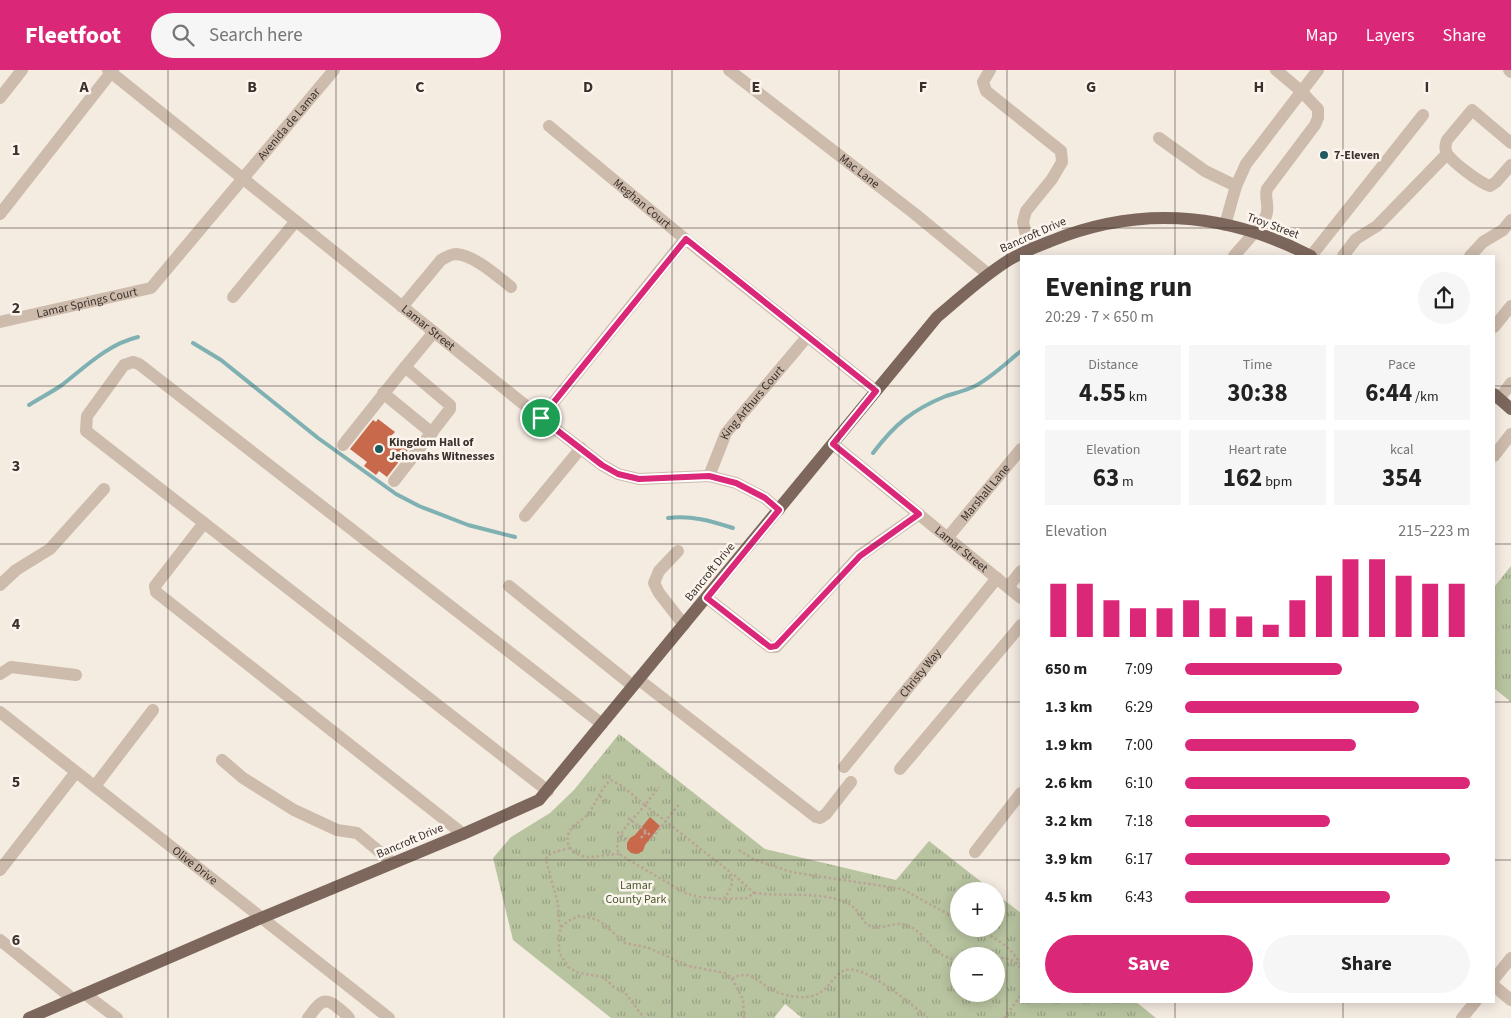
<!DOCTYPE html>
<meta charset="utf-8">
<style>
:root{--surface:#fff;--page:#f6f6f6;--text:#222;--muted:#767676;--accent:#db2777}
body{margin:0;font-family:"Source Sans 3",sans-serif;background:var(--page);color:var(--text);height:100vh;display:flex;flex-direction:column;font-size:19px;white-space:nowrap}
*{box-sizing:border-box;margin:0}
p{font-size:16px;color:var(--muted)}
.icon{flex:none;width:28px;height:28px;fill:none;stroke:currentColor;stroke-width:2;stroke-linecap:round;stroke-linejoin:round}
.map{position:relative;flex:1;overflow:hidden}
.panel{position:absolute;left:1020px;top:185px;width:475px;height:748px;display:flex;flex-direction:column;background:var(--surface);border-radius:0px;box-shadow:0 2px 12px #0003}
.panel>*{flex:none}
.fabs{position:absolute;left:950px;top:812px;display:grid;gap:10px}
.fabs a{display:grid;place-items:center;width:55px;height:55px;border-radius:50%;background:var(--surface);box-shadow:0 2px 12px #0003;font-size:25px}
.pin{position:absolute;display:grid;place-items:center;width:42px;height:42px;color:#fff;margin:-21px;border:2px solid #fff;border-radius:50%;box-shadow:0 1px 5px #0007}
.round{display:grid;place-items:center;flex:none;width:52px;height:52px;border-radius:26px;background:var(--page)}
.summary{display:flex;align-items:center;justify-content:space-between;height:85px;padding:0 25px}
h1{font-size:28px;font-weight:700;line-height:38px}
.stats{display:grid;grid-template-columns:repeat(3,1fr);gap:8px;height:85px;padding:5px 25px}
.stats div{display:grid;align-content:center;border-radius:0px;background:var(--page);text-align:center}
.stats b{font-size:25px;font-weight:700}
.stats small{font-size:14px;font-weight:400}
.stats p{font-size:14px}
.chart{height:140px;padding:10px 25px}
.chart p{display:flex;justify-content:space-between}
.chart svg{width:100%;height:90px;margin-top:5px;stroke:var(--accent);stroke-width:6}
.primary-button{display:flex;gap:10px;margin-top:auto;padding:10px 25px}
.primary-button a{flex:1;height:58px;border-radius:30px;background:var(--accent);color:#fff;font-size:20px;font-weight:700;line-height:58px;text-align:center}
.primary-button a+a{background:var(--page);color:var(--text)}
ul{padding:0 25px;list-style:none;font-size:16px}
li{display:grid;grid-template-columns:80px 60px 1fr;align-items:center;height:38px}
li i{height:12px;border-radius:6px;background:var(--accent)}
header{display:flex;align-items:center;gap:30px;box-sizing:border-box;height:70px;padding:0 25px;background:var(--accent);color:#fff}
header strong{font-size:24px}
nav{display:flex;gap:28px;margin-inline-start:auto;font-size:18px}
.search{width:350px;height:45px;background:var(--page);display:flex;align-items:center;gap:12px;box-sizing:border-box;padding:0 18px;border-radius:28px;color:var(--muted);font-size:19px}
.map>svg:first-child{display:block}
.park{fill:url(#park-tufts);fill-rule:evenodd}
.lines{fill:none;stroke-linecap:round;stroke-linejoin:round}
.stream{stroke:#7fb0b2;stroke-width:4}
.building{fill:#c8694b}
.path{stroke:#b9a596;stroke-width:2.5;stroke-dasharray:2.5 2.5;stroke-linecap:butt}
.minor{stroke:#cdbbac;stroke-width:12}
.major{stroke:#7d675c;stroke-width:12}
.route-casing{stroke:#fff;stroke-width:10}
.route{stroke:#db2777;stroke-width:6}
.grid{fill:none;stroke:#3b302b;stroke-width:1;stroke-opacity:0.55}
.poi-dot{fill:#1f5a5e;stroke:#fbf5ee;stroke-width:2}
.labels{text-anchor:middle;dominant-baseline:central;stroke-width:5;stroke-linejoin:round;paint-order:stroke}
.street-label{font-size:12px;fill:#3b302b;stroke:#fbf5ee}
.poi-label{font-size:12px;font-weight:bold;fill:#3b302b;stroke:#fbf5ee;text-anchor:start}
.park-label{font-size:12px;fill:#4a5a2e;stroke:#fbf5ee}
.grid-label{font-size:16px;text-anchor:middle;font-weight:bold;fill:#3b302b;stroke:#fbf5ee;stroke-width:5;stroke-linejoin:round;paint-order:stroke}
</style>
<header>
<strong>Fleetfoot</strong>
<div class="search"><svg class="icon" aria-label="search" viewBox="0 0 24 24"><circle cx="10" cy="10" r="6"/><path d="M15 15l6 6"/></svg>Search here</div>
<nav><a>Map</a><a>Layers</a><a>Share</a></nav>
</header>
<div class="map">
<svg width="1511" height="948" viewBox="0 0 1511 948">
<defs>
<pattern id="park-tufts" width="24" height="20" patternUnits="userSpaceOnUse" patternTransform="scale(1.25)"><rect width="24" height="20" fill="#b8c4a0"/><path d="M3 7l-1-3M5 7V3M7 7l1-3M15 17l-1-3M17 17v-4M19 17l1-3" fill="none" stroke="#97a083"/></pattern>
</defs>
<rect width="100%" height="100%" fill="#f4ebe1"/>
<!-- park -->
<g class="park">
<polygon points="1511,496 1511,632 1494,618 1494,517"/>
<path d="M 619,664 L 765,779 L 896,810 L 929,771 L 993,821 L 959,821 L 959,859 L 996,859 L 996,824 L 1021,843 L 1021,931 L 1135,931 L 1156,948 L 802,948 L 785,934 L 774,948 L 611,948 L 513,870 L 493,788 L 511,767 L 550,743 L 574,720 ZM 959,886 L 996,886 L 996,924 L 959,924 Z"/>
</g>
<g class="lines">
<!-- stream -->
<g class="stream">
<polyline points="193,273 221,290 318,368 396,424 419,436 468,455 515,467"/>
<path d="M 29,335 C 40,328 52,322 62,315 C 85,297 108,274 138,267"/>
<path d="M 873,383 C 895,354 912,340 946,326 C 955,323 965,321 975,316 C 992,307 1006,293 1021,281"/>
<path d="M 668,448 C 691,445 711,451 733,458"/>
</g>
</g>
<!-- building -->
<g class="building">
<polygon points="378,349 395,362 391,366 408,380 387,407 379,401 376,405 364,396 367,392 350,379 373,350 376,352"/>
<polygon points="650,747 660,756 645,775 643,781 637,784 631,783 627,779 627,773 630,768 635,765"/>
</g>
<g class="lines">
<!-- path -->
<g class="path">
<polyline points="600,726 605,731"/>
<path d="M 645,735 L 730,802 C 735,812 730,822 723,829 L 699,827 L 685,823 L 619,784 C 611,766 635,748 645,735 Z"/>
<polyline points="628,748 653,767 680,733"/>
<polyline points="617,762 628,770"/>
<polyline points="641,768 646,762"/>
<polyline points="570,778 555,782 547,786 546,790 558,834 559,851 561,857 559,865 559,882 568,897 579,903 603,907 614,917 626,924 644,948"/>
<polyline points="739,780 755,790 791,802 902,819 959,850"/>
<path d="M 619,784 C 609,784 598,787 588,787 C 575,786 562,775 570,761 C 574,754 582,751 587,745 C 596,735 600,718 611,710 L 622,716 L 645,735 L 659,717"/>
<path d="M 754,823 C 784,827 813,821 842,831 C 861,837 860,853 872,857 C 883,860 895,851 906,855 C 929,863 929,887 959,890"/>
<polyline points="725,829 747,828 754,823 732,803"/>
<polyline points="561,857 568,851 579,846 591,848 600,851 625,873 649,878 688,896 725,903 732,909 743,929 744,948"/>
<path d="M 977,859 C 994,867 1012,877 1021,895"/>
<path d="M 996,888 C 1008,888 1015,889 1021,899"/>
<path d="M 732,909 C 749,898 758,912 772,920 C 780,924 789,926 798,927 C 835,930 829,895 855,900 C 875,904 911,934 928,948"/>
<polyline points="1004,948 1021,925"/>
</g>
<!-- minor -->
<g class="minor">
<path id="s1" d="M 108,0 L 541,348 L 602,395 L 618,404 L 639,409 L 709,406 L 736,413 L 765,428 L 779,440"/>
<path id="s2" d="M 729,0 L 915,144 L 988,204"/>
<polyline points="990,0 983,12 986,21 1061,81 1062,92 1052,109 1026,141 1023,152 1029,179"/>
<polyline points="1509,0 1511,2"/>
<polyline points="0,28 22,0"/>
<path id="s3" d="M 549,56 L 685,169 L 876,321"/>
<polyline points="1159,68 1205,101 1236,116"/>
<path d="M 1511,73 L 1472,40 L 1447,70 C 1445,75 1445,81 1448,85 C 1455,94 1480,113 1490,116 L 1496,112 L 1511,95"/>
<polyline points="0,144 113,0"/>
<polyline points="1225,155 1236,116 1246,94 1318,0"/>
<path d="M 1234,186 C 1242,176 1261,157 1266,146 C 1270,136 1264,128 1267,119 L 1315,55 L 1318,48 L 1318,39 L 1301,21 L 1276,0"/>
<polyline points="1311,186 1423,45"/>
<polyline points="1343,186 1356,169 1377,156 1447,84"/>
<polyline points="1470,186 1483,172 1503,160 1511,150"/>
<polyline points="233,227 296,151"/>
<path d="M 402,237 L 441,190 C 446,187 451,184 456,184 C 474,185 497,206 511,217"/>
<path id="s4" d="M 0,252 L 151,218 L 334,0"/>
<polyline points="1494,257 1511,236"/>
<polyline points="383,323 432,363"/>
<polyline points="1499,329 1511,313"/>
<polyline points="541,348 685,169"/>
<path id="s5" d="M 833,374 L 1021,528"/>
<polyline points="343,375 405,297"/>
<polyline points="1494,386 1511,364"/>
<path id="s6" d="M 709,406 L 726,363 L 807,267"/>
<polyline points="394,411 450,339 450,335 405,297 434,262"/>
<polyline points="525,446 581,378"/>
<polyline points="204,453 155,516 156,522 463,764"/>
<path id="s7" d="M 948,467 L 1021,379"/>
<polyline points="678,481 659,501 654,513 659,523 684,555"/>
<polyline points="0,515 16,500 50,479 104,419"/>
<polyline points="509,516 633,616"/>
<polyline points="1008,517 1021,501"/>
<polyline points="707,528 770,577 776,577 859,486 919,444"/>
<polyline points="0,604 11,597 76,605"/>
<polyline points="638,609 816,747 820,748 826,744 851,712"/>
<path id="s8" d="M 0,642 L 389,948"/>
<polyline points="222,690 243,708 294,740 337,760 357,763 393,793"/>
<path id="s9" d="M 844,697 L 997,508"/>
<polyline points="900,699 1021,555"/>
<polyline points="95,716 153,640"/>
<polyline points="548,721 86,361 87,346 124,295 133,292 139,294 602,654"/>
<polyline points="975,782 1021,723"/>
<polyline points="0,800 76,702"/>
<polyline points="0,870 73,929"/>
<polyline points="1494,909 1511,888"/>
<polyline points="1494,916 1511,930"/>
<polyline points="85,924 117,948"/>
<path d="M 308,948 C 317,937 322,924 337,937 C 341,940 346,944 349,948"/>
<polyline points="1462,948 1476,931"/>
</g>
<!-- major -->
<g class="major">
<polyline points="1494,324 1511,339"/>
<path d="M 29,948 L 261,848 L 463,764 L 539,730 L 937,247 C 961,227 983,206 1009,190 C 1022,182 1036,177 1051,171 C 1140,135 1226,142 1311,186"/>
</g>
</g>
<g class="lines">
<defs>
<polygon id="route" points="686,169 876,321 833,374 919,444 860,486 776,576 770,577 707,528 779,440 765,428 736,413 709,406 639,409 618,404 602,395 541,348"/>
</defs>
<!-- route casing -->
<use href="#route" class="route-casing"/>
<!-- route -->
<use href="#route" class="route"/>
</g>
<!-- grid -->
<path class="grid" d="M 168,0 L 168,948M 336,0 L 336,948M 504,0 L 504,948M 672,0 L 672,948M 839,0 L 839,948M 1007,0 L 1007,948M 1175,0 L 1175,186M 1343,0 L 1343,186M 0,158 L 1511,158M 0,316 L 1021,316M 1494,316 L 1511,316M 0,474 L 1021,474M 1494,474 L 1511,474M 0,632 L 1021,632M 1494,632 L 1511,632M 0,790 L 1021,790M 1494,790 L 1511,790M 1175,931 L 1175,948M 1343,931 L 1343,948"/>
<!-- markers -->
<g class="poi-dot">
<circle cx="1324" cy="85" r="5"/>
<circle cx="379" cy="379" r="5"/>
</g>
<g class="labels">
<!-- street labels -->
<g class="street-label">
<text stroke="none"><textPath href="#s4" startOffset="369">Avenida de Lamar</textPath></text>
<text stroke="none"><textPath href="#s2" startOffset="165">Mac Lane</textPath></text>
<text stroke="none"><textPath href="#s3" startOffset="121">Meghan Court</textPath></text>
<text transform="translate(1273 156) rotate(20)">Troy Street</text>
<text transform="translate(1033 165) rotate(-24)">Bancroft Drive</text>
<text stroke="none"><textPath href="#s4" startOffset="89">Lamar Springs Court</textPath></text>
<text stroke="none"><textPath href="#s1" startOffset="411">Lamar Street</textPath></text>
<text stroke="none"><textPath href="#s6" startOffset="86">King Arthurs Court</textPath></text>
<text stroke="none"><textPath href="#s7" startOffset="58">Marshall Lane</textPath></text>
<text stroke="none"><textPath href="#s5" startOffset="166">Lamar Street</textPath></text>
<text transform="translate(710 502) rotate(-51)">Bancroft Drive</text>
<text stroke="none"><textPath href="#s9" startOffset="121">Christy Way</textPath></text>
<text transform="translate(410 771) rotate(-23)">Bancroft Drive</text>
<text stroke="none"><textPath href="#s8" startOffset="248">Olive Drive</textPath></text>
</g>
<!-- poi labels -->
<g class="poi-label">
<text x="1334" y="85">7-Eleven</text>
<text x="389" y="372">Kingdom Hall of<tspan x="389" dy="14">Jehovahs Witnesses</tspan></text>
</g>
<!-- park labels -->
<g class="park-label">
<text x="636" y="815">Lamar<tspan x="636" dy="14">County Park</tspan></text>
</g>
</g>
<g class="grid-label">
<text x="84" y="22">A</text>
<text x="252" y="22">B</text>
<text x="420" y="22">C</text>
<text x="588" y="22">D</text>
<text x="756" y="22">E</text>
<text x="923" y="22">F</text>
<text x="1091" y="22">G</text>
<text x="1259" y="22">H</text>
<text x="1427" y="22">I</text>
<text x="16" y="85">1</text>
<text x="16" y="243">2</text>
<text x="16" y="401">3</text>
<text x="16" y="559">4</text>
<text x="16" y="717">5</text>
<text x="16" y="875">6</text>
</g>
</svg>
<div class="fabs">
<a>+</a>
<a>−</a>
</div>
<div class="pin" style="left:541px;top:348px;background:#1e9e55"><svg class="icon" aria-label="arrive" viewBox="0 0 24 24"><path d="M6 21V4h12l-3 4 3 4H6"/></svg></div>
<section class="panel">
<div class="summary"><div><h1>Evening run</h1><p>20:29 · 7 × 650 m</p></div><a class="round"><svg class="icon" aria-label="share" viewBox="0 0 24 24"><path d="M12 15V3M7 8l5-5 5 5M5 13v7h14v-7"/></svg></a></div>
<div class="stats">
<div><p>Distance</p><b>4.55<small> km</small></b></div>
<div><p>Time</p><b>30:38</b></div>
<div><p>Pace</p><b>6:44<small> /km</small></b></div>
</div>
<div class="stats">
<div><p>Elevation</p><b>63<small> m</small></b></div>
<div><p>Heart rate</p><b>162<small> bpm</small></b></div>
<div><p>kcal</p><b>354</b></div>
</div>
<div class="chart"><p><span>Elevation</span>215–223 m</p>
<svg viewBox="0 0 160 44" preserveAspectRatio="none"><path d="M5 44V18M15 44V18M25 44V26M35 44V30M45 44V30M55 44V26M65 44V30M75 44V34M85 44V38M95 44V26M105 44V14M115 44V6M125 44V6M135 44V14M145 44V18M155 44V18"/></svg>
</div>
<ul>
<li><b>650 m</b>7:09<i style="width:55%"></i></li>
<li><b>1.3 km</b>6:29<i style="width:82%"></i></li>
<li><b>1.9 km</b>7:00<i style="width:60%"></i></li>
<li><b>2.6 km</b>6:10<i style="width:100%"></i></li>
<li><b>3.2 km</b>7:18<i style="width:51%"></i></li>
<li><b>3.9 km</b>6:17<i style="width:93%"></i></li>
<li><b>4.5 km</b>6:43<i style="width:72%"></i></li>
</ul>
<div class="primary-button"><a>Save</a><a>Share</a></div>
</section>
</div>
